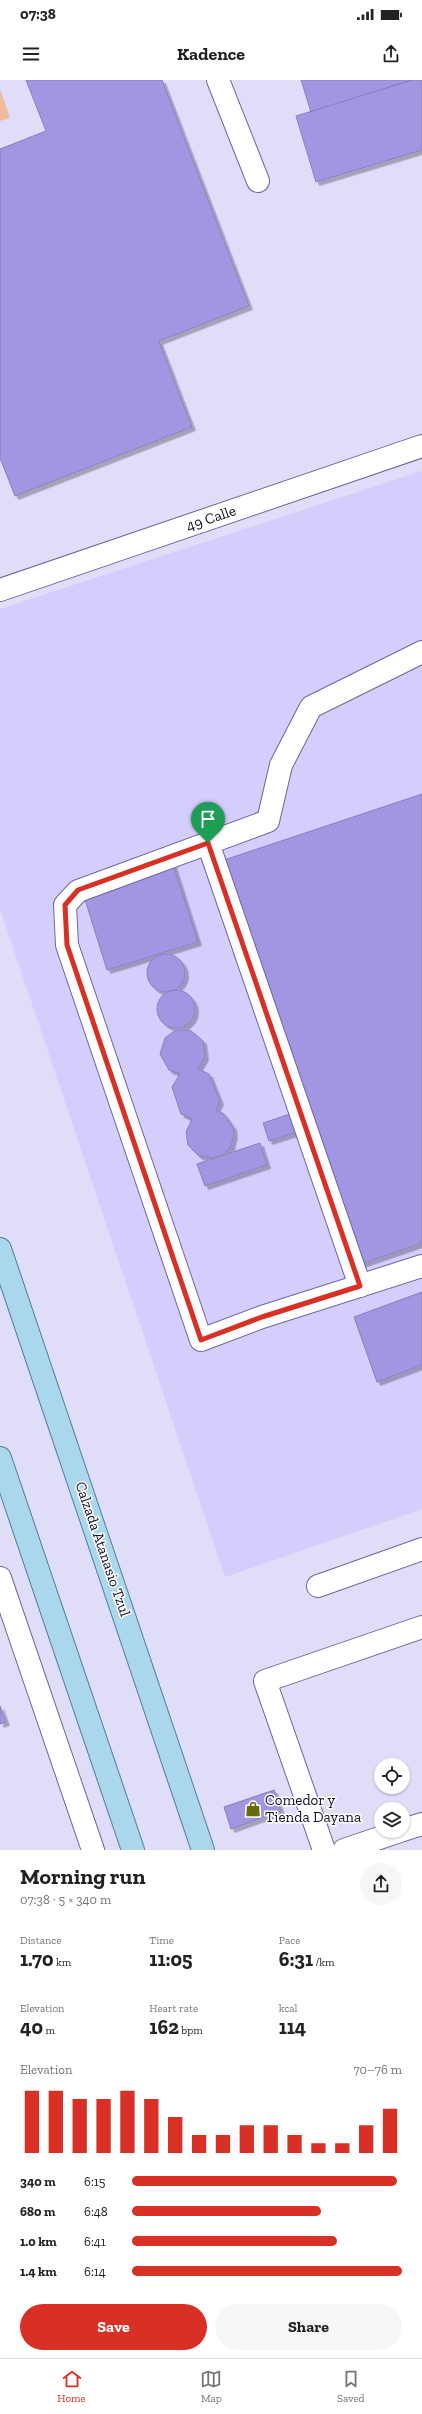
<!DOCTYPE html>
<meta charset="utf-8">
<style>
:root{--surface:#fff;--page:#f6f6f6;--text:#222;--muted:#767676;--line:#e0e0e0;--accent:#d93025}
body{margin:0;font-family:"Zilla Slab",serif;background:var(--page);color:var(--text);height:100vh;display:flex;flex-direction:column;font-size:15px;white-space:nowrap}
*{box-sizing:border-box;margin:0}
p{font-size:13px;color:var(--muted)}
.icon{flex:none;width:22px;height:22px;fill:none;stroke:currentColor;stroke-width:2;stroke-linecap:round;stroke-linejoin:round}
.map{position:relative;height:1770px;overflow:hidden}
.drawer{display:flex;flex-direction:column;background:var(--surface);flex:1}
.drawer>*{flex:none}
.buttons{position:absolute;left:374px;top:1678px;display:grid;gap:8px}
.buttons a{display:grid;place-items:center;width:36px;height:36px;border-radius:50%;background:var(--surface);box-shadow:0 1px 3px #0004;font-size:20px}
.pin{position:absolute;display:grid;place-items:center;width:34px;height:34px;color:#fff;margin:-41px -17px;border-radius:50% 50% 50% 0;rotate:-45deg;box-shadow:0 0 4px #0007}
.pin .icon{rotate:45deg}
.round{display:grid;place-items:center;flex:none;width:42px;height:42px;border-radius:21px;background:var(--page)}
.headline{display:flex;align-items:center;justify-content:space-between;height:68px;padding:0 20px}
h1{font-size:22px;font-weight:800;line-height:30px}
.metrics{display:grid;grid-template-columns:repeat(3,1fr);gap:6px;height:68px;padding:4px 20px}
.metrics div{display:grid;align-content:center}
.metrics b{font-size:20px;font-weight:800}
.metrics small{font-size:11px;font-weight:400}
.metrics p{font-size:11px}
.chart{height:112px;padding:8px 20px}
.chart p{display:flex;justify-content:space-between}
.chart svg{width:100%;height:72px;margin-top:4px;stroke:var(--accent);stroke-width:6}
.cta{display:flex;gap:8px;margin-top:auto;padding:8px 20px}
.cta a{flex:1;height:46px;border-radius:24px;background:var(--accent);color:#fff;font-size:16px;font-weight:800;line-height:46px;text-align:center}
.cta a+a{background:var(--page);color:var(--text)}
ul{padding:0 20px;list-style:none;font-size:13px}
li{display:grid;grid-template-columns:64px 48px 1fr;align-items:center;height:30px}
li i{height:10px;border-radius:5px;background:var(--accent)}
.status{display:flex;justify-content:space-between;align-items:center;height:28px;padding:0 20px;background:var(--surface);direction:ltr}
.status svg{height:11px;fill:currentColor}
header{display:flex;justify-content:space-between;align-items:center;height:52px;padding:0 20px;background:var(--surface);font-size:18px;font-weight:800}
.dock{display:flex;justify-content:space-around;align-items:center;height:56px;border-top:1px solid var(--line);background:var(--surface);font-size:11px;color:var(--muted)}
.dock a{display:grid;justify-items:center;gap:2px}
.dock .on{color:var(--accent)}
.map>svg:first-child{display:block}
.built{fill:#d4cefd}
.green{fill:#f0ba9b}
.building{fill:#a296e2;stroke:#887ebe;filter:url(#shadow)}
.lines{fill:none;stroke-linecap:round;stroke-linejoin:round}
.minor-casing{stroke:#6f64a3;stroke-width:24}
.major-casing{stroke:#4f7e9e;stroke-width:24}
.minor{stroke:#fff;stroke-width:22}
.major{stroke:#aad7ec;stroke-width:22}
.route-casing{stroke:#fff;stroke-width:8}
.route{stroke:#d93025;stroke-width:5}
.labels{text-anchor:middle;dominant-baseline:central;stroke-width:3;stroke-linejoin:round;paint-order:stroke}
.street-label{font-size:15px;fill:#0f0a22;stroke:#fff}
.poi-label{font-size:15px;fill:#0f0a22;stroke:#fff;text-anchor:start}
</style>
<div class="status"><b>07:38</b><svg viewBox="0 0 49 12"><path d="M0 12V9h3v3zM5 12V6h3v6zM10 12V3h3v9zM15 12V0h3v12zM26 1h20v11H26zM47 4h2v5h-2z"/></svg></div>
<header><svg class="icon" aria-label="menu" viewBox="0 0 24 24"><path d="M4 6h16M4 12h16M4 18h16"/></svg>Kadence<svg class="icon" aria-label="share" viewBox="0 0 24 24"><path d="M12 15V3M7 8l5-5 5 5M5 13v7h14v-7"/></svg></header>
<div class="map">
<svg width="422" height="1770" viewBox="0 0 422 1770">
<defs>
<filter id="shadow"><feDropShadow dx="3.5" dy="3.5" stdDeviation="0" flood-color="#0004"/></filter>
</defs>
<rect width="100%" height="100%" fill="#e0ddf9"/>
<!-- built -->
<polygon class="built" points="422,391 422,1429 225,1497 0,829 0,529"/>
<!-- green -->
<polygon class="green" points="0,9 10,38 0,41"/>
<!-- building -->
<g class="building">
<polygon points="26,0 162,0 249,226 159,261 192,347 15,416 0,378 0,69 46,51"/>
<polygon points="301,0 412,0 311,32"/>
<polygon points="412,0 422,0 422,70 316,102 296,36"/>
<polygon points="422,714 422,1163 358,1185 313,1047 269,1061 263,1043 293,1033 212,784"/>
<polygon points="173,784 198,862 107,890 83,813"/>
<circle cx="166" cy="893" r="19"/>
<circle cx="176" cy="929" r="19"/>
<polygon points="176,950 190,950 203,961 205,977 198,989 209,994 220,1021 216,1030 224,1034 233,1047 234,1054 231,1067 221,1076 214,1078 199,1076 188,1065 186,1052 192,1039 181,1034 172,1007 180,994 169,990 160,974 165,958"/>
<polygon points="260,1063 267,1085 205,1106 197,1084"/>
<polygon points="422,1212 422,1285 377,1302 354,1237"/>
<polygon points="0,1626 6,1642 0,1644"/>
<polygon points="274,1710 281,1731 231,1749 224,1727"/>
</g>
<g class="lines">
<defs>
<g id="minor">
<polyline points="218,0 258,101"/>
<polyline points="0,510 422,366"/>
<polyline points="422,572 311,627 281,685 268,741 78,811 65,825 67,865 201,1260 262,1237 422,1186"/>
<polyline points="208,763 360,1206"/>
<polyline points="0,1498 93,1770"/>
<polyline points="318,1506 422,1469"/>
<polyline points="403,1750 422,1744"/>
<polyline points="324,1770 265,1601 422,1547"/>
<polyline points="344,1770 400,1751"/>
</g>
<g id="major">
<polyline points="0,1169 203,1770"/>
<polyline points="0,1378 133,1770"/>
</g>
</defs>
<!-- minor casing -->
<use href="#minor" class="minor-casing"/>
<!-- major casing -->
<use href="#major" class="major-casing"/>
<!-- minor -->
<use href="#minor" class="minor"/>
<!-- major -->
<use href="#major" class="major"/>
</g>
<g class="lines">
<defs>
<polygon id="route" points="208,763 360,1206 262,1237 201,1260 67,865 65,825 78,810"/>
</defs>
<!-- route casing -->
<use href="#route" class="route-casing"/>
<!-- route -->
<use href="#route" class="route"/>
</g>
<!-- icons -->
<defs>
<symbol id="shop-bare" viewBox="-9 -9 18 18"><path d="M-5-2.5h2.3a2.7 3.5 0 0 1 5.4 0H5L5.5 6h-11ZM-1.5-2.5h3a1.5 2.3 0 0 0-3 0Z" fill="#686907" stroke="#fff" stroke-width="2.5" paint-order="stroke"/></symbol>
</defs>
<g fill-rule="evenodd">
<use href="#shop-bare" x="242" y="1718" width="22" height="22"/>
</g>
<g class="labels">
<!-- street labels -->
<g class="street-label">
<text transform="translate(211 438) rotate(-19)">49 Calle</text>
<text transform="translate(103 1469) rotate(71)">Calzada Atanasio Tzul</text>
</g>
<!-- poi labels -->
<g class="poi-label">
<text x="265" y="1720">Comedor y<tspan x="265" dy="17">Tienda Dayana</tspan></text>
</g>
</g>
</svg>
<div class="buttons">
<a><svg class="icon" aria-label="locate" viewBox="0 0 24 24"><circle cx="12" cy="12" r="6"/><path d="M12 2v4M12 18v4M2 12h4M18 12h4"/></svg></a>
<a><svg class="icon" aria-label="layers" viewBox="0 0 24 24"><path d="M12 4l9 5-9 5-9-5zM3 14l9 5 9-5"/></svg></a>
</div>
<div class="pin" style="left:208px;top:763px;background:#1e9e55"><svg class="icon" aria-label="arrive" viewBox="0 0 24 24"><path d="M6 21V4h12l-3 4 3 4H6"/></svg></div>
</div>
<section class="drawer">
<div class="headline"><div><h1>Morning run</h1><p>07:38 · 5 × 340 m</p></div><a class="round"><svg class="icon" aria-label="share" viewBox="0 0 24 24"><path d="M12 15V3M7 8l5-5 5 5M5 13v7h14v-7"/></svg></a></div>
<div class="metrics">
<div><p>Distance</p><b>1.70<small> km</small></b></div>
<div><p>Time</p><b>11:05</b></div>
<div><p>Pace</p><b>6:31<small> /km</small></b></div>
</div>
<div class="metrics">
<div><p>Elevation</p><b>40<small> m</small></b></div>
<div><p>Heart rate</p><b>162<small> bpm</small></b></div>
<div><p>kcal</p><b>114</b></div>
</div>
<div class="chart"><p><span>Elevation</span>70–76 m</p>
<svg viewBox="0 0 160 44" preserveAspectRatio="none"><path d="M5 44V6M15 44V6M25 44V11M35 44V11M45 44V6M55 44V11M65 44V22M75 44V33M85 44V33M95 44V27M105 44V27M115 44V33M125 44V38M135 44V38M145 44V27M155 44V17"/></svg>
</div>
<ul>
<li><b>340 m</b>6:15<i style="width:98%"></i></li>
<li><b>680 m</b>6:48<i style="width:70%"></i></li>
<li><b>1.0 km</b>6:41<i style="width:76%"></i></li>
<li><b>1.4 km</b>6:14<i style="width:100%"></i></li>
</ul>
<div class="cta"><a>Save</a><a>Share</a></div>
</section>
<nav class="dock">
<a class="on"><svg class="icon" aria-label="home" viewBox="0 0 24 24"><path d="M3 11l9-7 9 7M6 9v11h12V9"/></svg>Home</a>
<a><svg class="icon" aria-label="map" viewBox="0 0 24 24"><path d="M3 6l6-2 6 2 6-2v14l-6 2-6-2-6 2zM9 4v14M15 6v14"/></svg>Map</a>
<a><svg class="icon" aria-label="saved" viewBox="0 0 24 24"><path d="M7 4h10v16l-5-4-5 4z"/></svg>Saved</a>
</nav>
